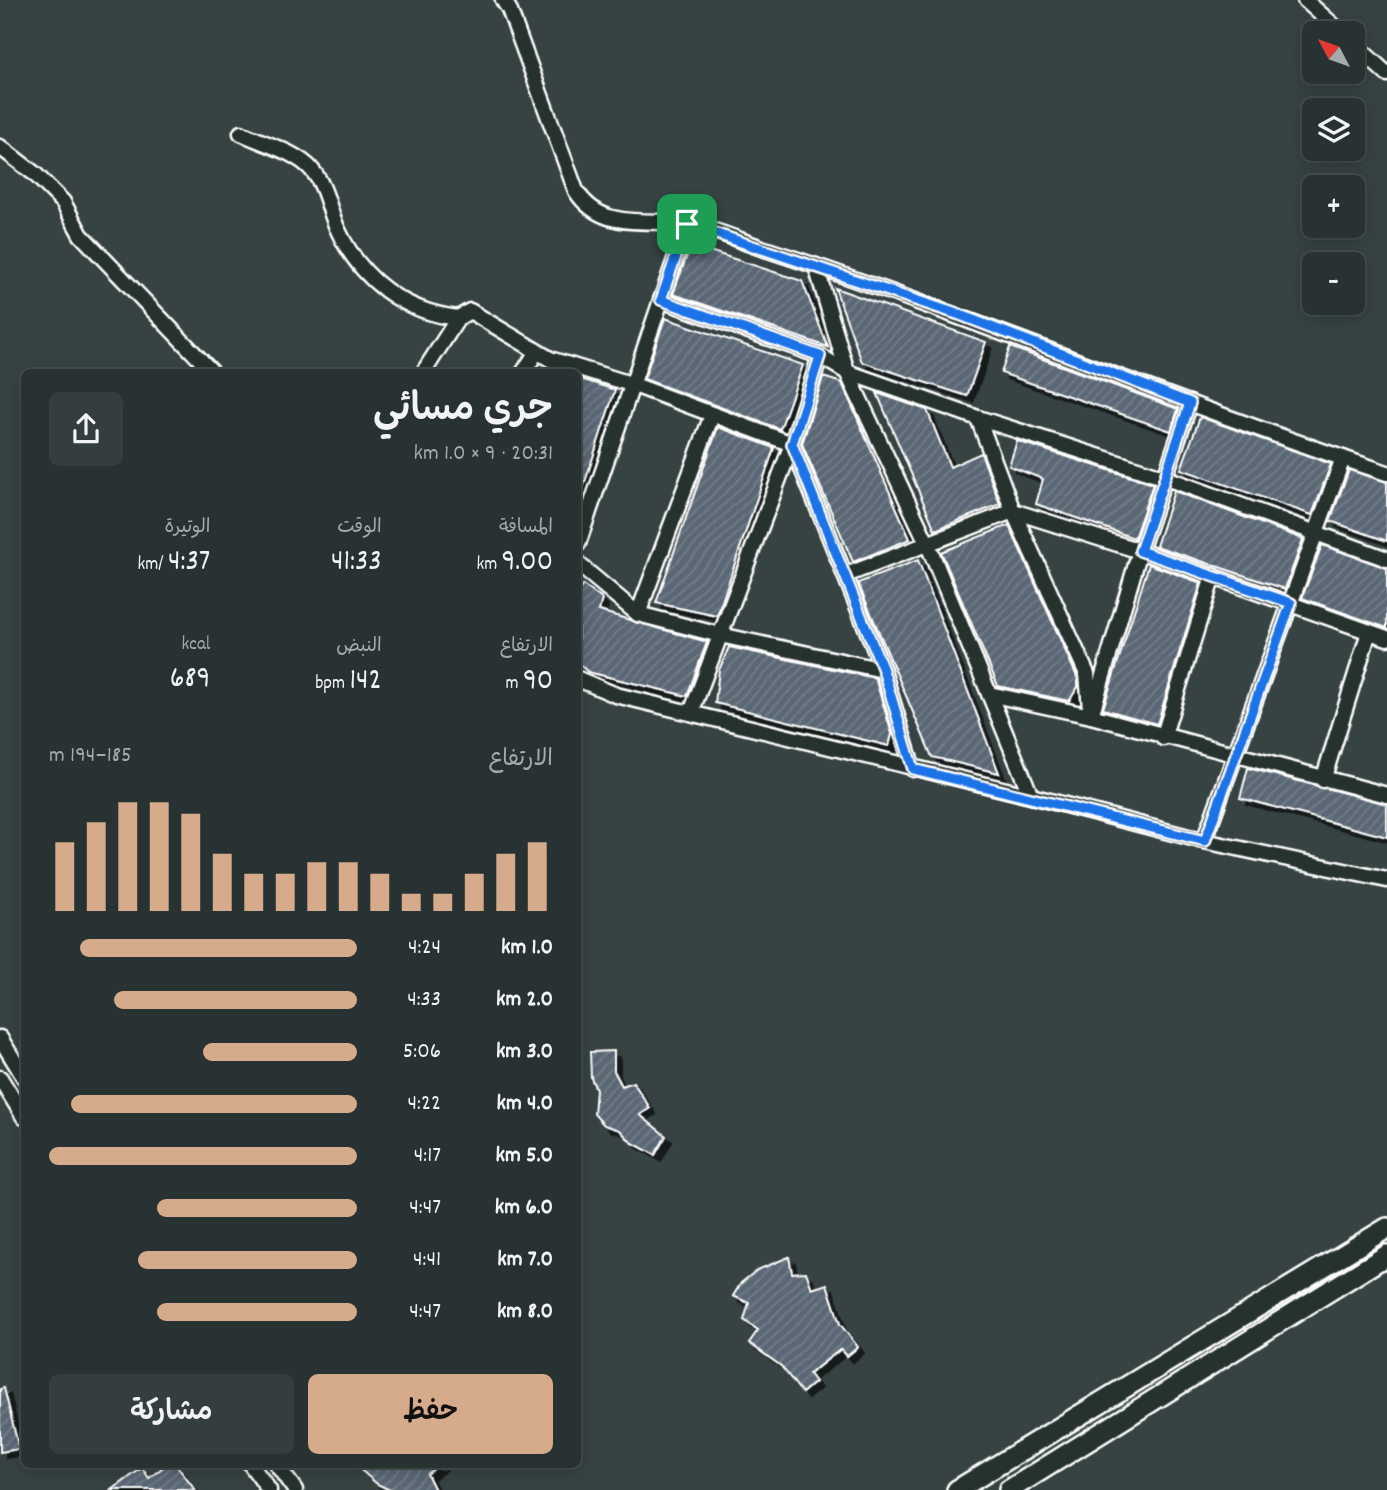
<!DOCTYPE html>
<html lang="ar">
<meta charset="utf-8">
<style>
:root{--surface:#283232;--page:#343e3e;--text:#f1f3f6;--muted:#a5aaac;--line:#444d4d;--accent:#d6ab8b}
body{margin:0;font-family:Dekko,"Playpen Sans Arabic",sans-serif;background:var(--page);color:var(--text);direction:rtl;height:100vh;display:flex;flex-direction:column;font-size:26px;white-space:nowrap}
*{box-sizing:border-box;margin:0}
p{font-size:23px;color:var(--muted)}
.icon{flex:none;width:38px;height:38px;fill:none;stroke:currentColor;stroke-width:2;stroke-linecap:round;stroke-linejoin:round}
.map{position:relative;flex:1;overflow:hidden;direction:ltr}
.side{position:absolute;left:21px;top:369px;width:560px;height:1099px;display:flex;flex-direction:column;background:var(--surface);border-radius:10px;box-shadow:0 4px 18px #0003,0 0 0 2px var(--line);direction:rtl}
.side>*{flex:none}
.needle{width:46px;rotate:311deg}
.tools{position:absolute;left:1302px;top:21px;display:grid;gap:14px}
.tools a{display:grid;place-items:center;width:63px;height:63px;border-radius:10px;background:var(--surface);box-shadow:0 4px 18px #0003,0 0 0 2px var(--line);font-size:35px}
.pin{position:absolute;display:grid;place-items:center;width:60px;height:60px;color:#fff;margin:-30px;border-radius:14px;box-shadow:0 4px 10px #0006}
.round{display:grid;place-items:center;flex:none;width:74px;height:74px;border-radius:10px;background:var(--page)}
.headline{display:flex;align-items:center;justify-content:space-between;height:119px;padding:0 28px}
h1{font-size:38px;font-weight:600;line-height:52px}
.stats{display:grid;grid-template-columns:repeat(3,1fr);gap:10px;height:119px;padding:7px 28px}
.stats div{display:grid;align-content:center}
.stats b{font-size:30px;font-weight:600}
.stats small{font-size:19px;font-weight:400}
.stats p{font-size:19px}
.chart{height:196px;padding:14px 28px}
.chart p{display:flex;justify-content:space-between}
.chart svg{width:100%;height:126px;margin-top:7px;stroke:var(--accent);stroke-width:6}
.action{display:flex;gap:14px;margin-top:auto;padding:14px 28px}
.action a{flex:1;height:80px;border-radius:10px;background:var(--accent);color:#111;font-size:28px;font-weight:600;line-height:80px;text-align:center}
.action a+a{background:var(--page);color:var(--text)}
ul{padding:0 28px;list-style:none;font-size:23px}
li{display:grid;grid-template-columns:112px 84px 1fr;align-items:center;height:52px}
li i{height:18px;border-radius:9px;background:var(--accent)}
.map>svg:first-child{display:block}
.building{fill:url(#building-hatch);stroke:#fff;stroke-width:2;filter:url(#shadow)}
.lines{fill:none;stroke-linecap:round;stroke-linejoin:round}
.minor-casing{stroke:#fff;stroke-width:19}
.secondary-casing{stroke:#fff;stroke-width:24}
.minor{stroke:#26332d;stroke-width:14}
.secondary{stroke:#26332d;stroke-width:19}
.route-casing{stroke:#fff;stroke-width:14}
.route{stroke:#1a73e8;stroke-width:9}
</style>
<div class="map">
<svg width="1387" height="1490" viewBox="0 0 1387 1490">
<defs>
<pattern id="building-hatch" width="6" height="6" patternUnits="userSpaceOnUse" patternTransform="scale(1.75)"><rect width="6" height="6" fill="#5a6774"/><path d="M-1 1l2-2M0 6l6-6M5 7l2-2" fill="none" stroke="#737e89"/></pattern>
<filter id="shadow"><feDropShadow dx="6" dy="6" stdDeviation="0" flood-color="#0009"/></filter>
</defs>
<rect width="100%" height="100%" fill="#364342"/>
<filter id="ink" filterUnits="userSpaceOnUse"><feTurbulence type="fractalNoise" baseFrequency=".0143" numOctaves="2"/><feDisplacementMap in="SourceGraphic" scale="14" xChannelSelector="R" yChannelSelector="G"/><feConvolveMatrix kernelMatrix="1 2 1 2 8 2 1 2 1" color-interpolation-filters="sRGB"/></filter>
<g filter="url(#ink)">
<!-- building -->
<g class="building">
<polygon points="691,245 802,281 828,347 673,294"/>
<polygon points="835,288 986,342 967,396 862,362"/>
<polygon points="665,318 803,365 780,429 644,379"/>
<polygon points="1010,347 1178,409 1171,431 1001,373"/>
<polygon points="823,377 842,383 910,539 853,562 802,444"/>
<polygon points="578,378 615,390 580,497 578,496"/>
<polygon points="877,393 927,410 950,467 981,453 1000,504 935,530"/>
<polygon points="1200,417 1331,464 1312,515 1181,469"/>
<polygon points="718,427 774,448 717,616 656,603"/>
<polygon points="1017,441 1153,484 1134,538 1036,504 1043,479 1009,466"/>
<polygon points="1349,470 1387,482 1387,541 1330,521"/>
<polygon points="1174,491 1303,539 1285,589 1156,546"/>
<polygon points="1009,525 1078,679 1078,687 1069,701 998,686 941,552"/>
<polygon points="1322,545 1387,568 1387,628 1302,598"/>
<polygon points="918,560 999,773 932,757 858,583"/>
<polygon points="1149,564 1201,583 1157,724 1103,709"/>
<polygon points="583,585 602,599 599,611 707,642 687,696 588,672 578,663 578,592"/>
<polygon points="729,647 875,678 892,734 889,746 715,703 719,670"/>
<polygon points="1248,768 1387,804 1387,837 1240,798"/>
<polygon points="614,1051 614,1071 622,1086 633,1082 650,1108 640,1115 666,1136 655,1155 631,1142 620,1130 604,1125 594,1114 596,1089 591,1078 590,1052"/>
<polygon points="789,1257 792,1273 806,1272 812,1289 827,1284 840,1324 858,1347 847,1356 841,1349 809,1374 815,1382 802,1393 781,1366 749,1343 758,1330 744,1320 749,1303 733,1296 741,1283 757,1270"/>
<polygon points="4,1388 19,1449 0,1452 0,1389"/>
<polygon points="166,1465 176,1465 195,1490 112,1490 142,1468 149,1478"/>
<polygon points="355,1465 439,1465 427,1474 435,1490 390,1490 377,1484"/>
</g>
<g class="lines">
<defs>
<g id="minor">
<path d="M 503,0 L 509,9 L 576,191 C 603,233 646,217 687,224 C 714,228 742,242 768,250 C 976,318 1178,404 1387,473"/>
<polyline points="1305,0 1342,33"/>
<polyline points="1353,43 1387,74"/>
<path d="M 241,133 C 262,143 297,152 312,170 C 326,186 329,211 338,230 C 361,280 404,312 458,318"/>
<polyline points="0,147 35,174 63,202 81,235 213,373"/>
<polyline points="816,266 847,372 928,545 1031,796"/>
<polyline points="661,300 820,356 847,372 978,418 1166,478 1387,559"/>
<polyline points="423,373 458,318 470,311 550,359 634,385 792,444 883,670 913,769"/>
<polyline points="523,373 536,353"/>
<polyline points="978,418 1013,511 1087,674 1090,708"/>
<polyline points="578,544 687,224"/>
<polyline points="578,564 638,614 720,635 883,670"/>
<polyline points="846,575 1013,511 1140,551 1387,638"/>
<polyline points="638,614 712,415"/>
<polyline points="578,679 616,695 1031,796 1204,841 1387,880"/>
<polyline points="989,694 1091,716 1387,795"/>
<polyline points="691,713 792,444 820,356"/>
<polyline points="1091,716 1140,551 1190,403"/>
<polyline points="1163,738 1213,576"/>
<polyline points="1323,780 1369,632"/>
<polyline points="1204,841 1343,458"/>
<polyline points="0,1038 24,1077"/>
<polyline points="0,1078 24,1117"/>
<polyline points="251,1465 269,1490"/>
<polyline points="277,1465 295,1490"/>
</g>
<g id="secondary">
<polyline points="957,1490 1387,1228"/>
<polyline points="1009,1490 1387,1255"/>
</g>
</defs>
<!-- minor casing -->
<use href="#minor" class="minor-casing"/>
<!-- secondary casing -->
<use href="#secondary" class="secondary-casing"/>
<!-- minor -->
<use href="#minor" class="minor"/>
<!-- secondary -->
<use href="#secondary" class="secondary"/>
</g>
</g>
<g class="lines" filter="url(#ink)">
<defs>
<polygon id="route" points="687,224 960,315 1190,403 1140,551 1291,603 1205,841 913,769 883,670 792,444 820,356 661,300"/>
</defs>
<!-- route casing -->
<use href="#route" class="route-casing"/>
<!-- route -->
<use href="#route" class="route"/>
</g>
</svg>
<div class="tools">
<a><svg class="needle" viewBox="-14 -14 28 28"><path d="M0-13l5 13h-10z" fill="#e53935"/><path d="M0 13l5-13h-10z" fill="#a5aaac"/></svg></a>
<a><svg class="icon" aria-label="layers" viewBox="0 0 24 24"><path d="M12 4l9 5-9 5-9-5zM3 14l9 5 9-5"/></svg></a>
<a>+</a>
<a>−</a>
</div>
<div class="pin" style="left:687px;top:224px;background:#1e9e55"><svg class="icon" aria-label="arrive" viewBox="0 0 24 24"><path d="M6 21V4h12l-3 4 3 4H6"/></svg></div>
<section class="side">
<div class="headline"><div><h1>جري مسائي</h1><p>20:31 · 9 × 1.0 km</p></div><a class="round"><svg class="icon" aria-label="share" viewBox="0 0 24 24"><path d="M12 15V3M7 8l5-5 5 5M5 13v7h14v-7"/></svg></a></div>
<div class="stats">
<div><p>المسافة</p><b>9.00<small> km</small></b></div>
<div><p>الوقت</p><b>41:33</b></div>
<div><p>الوتيرة</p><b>4:37<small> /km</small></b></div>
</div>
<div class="stats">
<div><p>الارتفاع</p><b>90<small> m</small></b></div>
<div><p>النبض</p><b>142<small> bpm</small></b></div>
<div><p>kcal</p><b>689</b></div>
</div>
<div class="chart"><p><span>الارتفاع</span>185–194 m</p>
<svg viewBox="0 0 160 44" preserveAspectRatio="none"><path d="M5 44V20M15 44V13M25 44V6M35 44V6M45 44V10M55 44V24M65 44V31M75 44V31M85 44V27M95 44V27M105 44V31M115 44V38M125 44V38M135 44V31M145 44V24M155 44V20"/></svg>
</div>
<ul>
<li><b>1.0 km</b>4:24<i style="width:90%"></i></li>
<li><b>2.0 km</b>4:33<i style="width:79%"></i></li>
<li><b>3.0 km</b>5:06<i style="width:50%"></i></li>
<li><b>4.0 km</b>4:22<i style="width:93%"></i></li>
<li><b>5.0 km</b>4:17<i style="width:100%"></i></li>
<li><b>6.0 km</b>4:47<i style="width:65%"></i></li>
<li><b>7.0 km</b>4:41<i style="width:71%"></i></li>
<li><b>8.0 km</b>4:47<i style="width:65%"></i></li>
</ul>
<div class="action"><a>حفظ</a><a>مشاركة</a></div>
</section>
</div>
